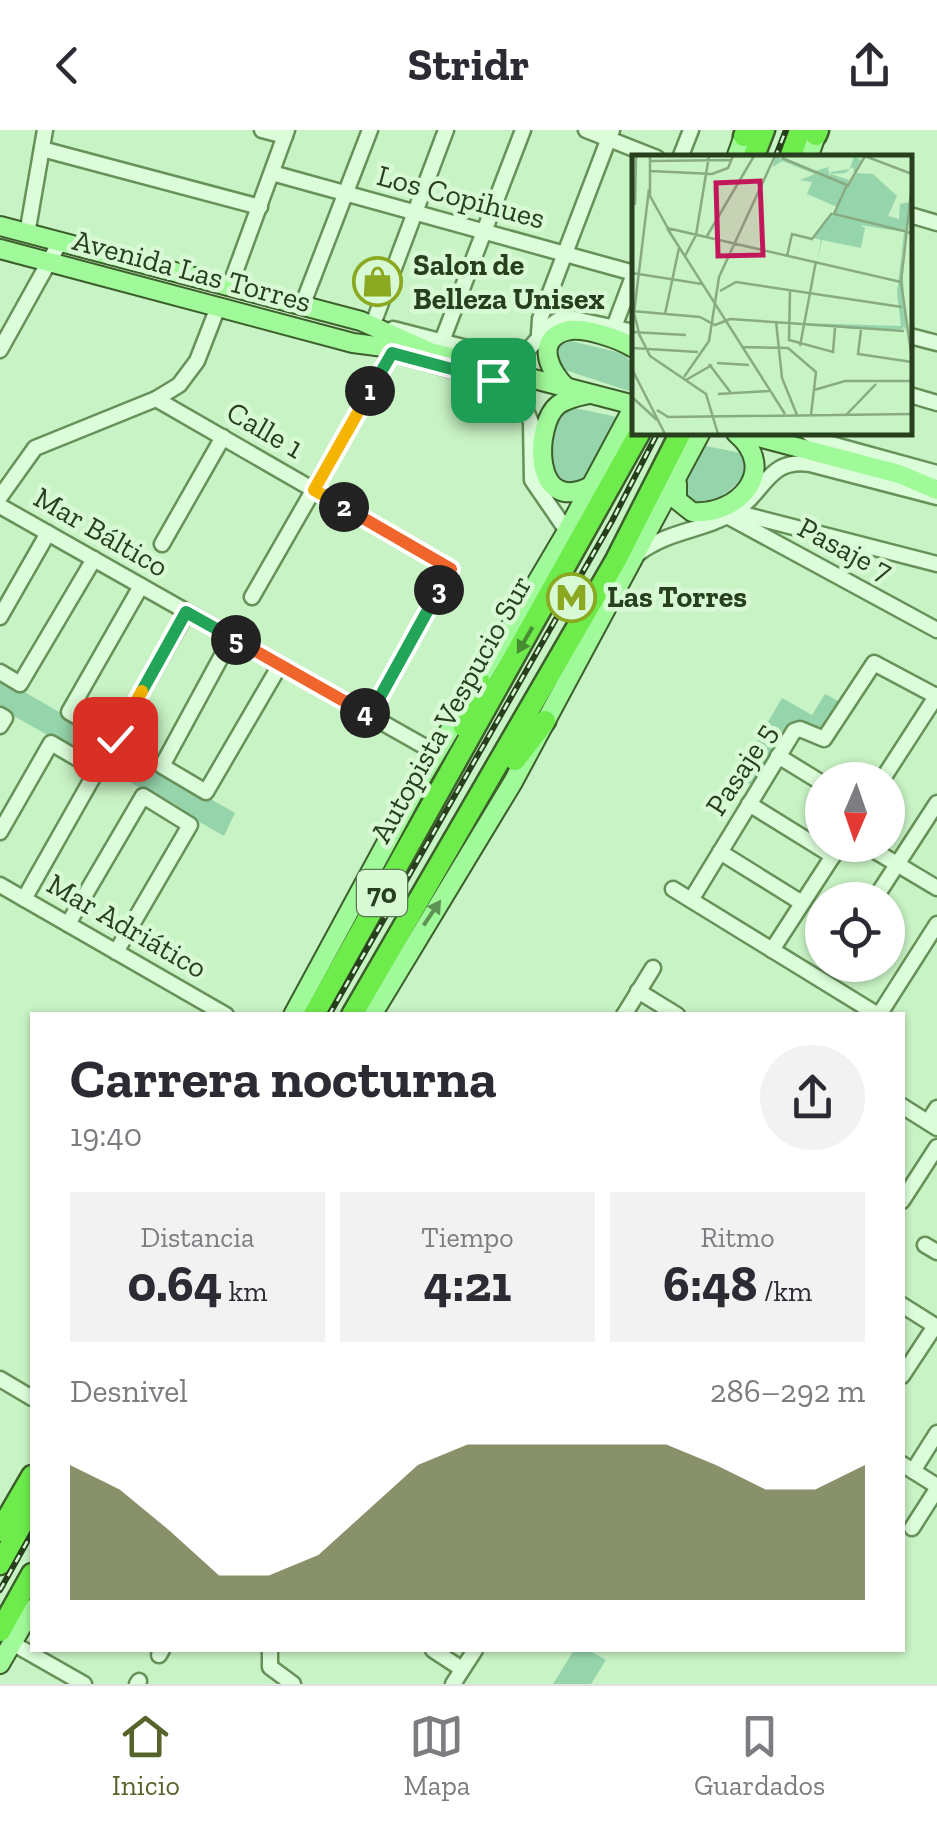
<!DOCTYPE html>
<html lang="es">
<meta charset="utf-8">
<style>
:root{--surface:#fff;--page:#f2f2f3;--text:#2b2b33;--muted:#7c7c81;--line:#e1e1e2;--accent:#56632a}
body{margin:0;font-family:"Zilla Slab",serif;background:var(--page);color:var(--text);height:100vh;display:flex;flex-direction:column;font-size:38px;white-space:nowrap}
*{box-sizing:border-box;margin:0}
p{font-size:32px;color:var(--muted)}
.icon{flex:none;width:55px;height:55px;fill:none;stroke:currentColor;stroke-width:2;stroke-linecap:round;stroke-linejoin:round}
.map{position:relative;flex:1;overflow:hidden}
.panel{position:absolute;left:30px;top:882px;width:875px;height:640px;display:flex;flex-direction:column;background:var(--surface);border-radius:0px;box-shadow:0 2px 8px #0004}
.panel>*{flex:none}
.needle{width:65px;rotate:182deg}
.tools{position:absolute;left:805px;top:632px;display:grid;gap:20px}
.tools a{display:grid;place-items:center;width:100px;height:100px;border-radius:50%;background:var(--surface);box-shadow:0 2px 8px #0004;font-size:50px}
.pin{position:absolute;display:grid;place-items:center;width:85px;height:85px;color:#fff;margin:-42px;border-radius:20px;box-shadow:0 5px 15px #0006}
.km{position:absolute;width:50px;height:50px;margin:-25px;border-radius:50%;background:#222;color:#fff;font-size:28px;line-height:50px;text-align:center}
.round{display:grid;place-items:center;flex:none;width:105px;height:105px;border-radius:52px;background:var(--page)}
.head{display:flex;align-items:center;justify-content:space-between;height:170px;padding:0 40px}
h1{font-size:55px;font-weight:700;line-height:75px}
.figures{display:grid;grid-template-columns:repeat(3,1fr);gap:15px;height:170px;padding:10px 40px}
.figures div{display:grid;align-content:center;border-radius:0px;background:var(--page);text-align:center}
.figures b{font-size:50px;font-weight:700}
.figures small{font-size:28px;font-weight:400}
.figures p{font-size:28px}
.chart{height:280px;padding:20px 40px}
.chart p{display:flex;justify-content:space-between}
.chart svg{width:100%;height:180px;margin-top:10px;fill:var(--accent);opacity:.7}
header{display:flex;justify-content:space-between;align-items:center;height:130px;padding:0 40px;background:var(--surface);font-size:45px;font-weight:700}
.tabs{display:flex;justify-content:space-around;align-items:center;height:140px;border-top:2px solid var(--line);background:var(--surface);font-size:28px;color:var(--muted)}
.tabs a{display:grid;justify-items:center;gap:5px}
.tabs .on{color:var(--accent)}
.map>svg:first-child{display:block}
.green{fill:#96d4ab}
.lines{fill:none;stroke-linecap:round;stroke-linejoin:round}
.minor-casing{stroke:#669158;stroke-width:19}
.major-casing{stroke:#3c5f2c;stroke-width:22}
.highway-casing{stroke:#3c5f2c;stroke-width:25}
.minor{stroke:#dcfdd9;stroke-width:14}
.major{stroke:#a1fa99;stroke-width:18}
.highway{stroke:#6eec4c;stroke-width:20}
.rail-casing{stroke:#273f1d;stroke-width:6}
.rail{stroke:#d7fad5;stroke-width:2.5;stroke-dasharray:8;stroke-linecap:butt}
.oneway{fill:#478d32}
.oneway2{fill:#5e9355}
.split-1-casing{stroke:#fff;stroke-width:20}
.split-2-casing{stroke:#fff;stroke-width:20}
.split-3-casing{stroke:#fff;stroke-width:20}
.split-4-casing{stroke:#fff;stroke-width:20}
.split-5-casing{stroke:#fff;stroke-width:20}
.split-6-casing{stroke:#fff;stroke-width:20}
.split-7-casing{stroke:#fff;stroke-width:20}
.split-1{stroke:#22a559;stroke-width:12}
.split-2{stroke:#f5b400;stroke-width:12}
.split-3{stroke:#f0652b;stroke-width:12}
.split-4{stroke:#22a559;stroke-width:12}
.split-5{stroke:#f0652b;stroke-width:12}
.split-6{stroke:#22a559;stroke-width:12}
.split-7{stroke:#f5b400;stroke-width:12}
.labels{text-anchor:middle;dominant-baseline:central;stroke-width:9;stroke-linejoin:round;paint-order:stroke}
.shield{fill:#d7fad5;stroke:#5c7754;stroke-width:2.5}
.shield-label{font-size:28px;font-weight:bold;fill:#273f1d}
.street-label{font-size:30px;fill:#273f1d;stroke:#d7fad5}
.poi-label{font-size:30px;font-weight:bold;fill:#273f1d;stroke:#d7fad5;text-anchor:start}
.inset-road{fill:none;stroke:#88ab81;stroke-width:2.5}
.view{fill:#c2185b;fill-opacity:0.15;stroke:#c2185b;stroke-width:5}
.inset-edge{fill:none;stroke:#273f1d;stroke-width:5}
</style>
<header><svg class="icon" aria-label="back" viewBox="0 0 24 24"><path d="M15 5l-7 7 7 7"/></svg>Stridr<svg class="icon" aria-label="share" viewBox="0 0 24 24"><path d="M12 15V3M7 8l5-5 5 5M5 13v7h14v-7"/></svg></header>
<div class="map">
<svg width="937" height="1554" viewBox="0 0 937 1554">
<rect width="100%" height="100%" fill="#c8f3c4"/>
<!-- green -->
<g class="green">
<polygon points="571,211 625,224 632,236 629,261 556,237 552,227 557,216"/>
<polygon points="575,278 617,287 585,351 563,357 547,333 560,283"/>
<path d="M 706,316 L 741,323 L 748,331 C 744,356 719,370 696,376 L 680,364 Z"/>
<polygon points="0,548 235,683 224,706 0,578"/>
<polygon points="825,564 842,573 822,606 796,591 755,657 736,646 782,568 812,585"/>
<polygon points="574,1520 588,1520 606,1530 591,1554 553,1554"/>
</g>
<g class="lines">
<defs>
<g id="minor">
<polyline points="262,0 285,6"/>
<polyline points="586,0 657,28"/>
<polyline points="42,19 260,77"/>
<polyline points="680,28 691,0"/>
<polyline points="272,43 634,143"/>
<polyline points="910,85 937,93"/>
<polyline points="27,104 45,0"/>
<polyline points="230,156 287,0"/>
<polyline points="302,176 370,0"/>
<polyline points="373,194 446,0"/>
<polyline points="614,197 634,144"/>
<path d="M 393,199 L 510,229 C 535,224 540,196 565,187 L 634,202"/>
<polyline points="539,204 540,189 612,0"/>
<polyline points="910,206 937,213"/>
<polyline points="442,211 523,0"/>
<polyline points="0,220 60,112"/>
<polyline points="399,225 499,253 520,267 531,292 532,350 567,401"/>
<polyline points="910,265 937,273"/>
<polyline points="156,269 451,439 370,585"/>
<polyline points="807,302 820,311 937,343"/>
<polyline points="0,367 35,318 156,269 179,255 197,231 218,177"/>
<polyline points="0,376 436,623"/>
<polyline points="735,382 937,434"/>
<polyline points="727,386 937,500"/>
<polyline points="162,414 223,307"/>
<path d="M 639,423 C 669,400 704,401 734,382 C 764,364 768,327 810,334 L 937,367"/>
<polyline points="141,456 69,582 115,609 187,482"/>
<polyline points="252,467 392,223"/>
<polyline points="0,487 48,403"/>
<polyline points="232,507 162,636 206,662 280,535"/>
<polyline points="0,542 20,554 94,429"/>
<polyline points="0,585 5,588 0,596"/>
<polyline points="778,626 822,653"/>
<polyline points="882,650 937,565"/>
<polyline points="749,674 833,726"/>
<polyline points="0,702 51,613 97,640 24,769"/>
<polyline points="865,715 937,758"/>
<polyline points="720,722 802,773"/>
<polyline points="0,755 226,885"/>
<polyline points="673,759 878,885"/>
<polyline points="691,770 794,601 800,599 824,609 874,533 936,566"/>
<polyline points="874,770 937,673"/>
<polyline points="68,794 143,666 190,695 116,822"/>
<polyline points="772,820 840,715"/>
<polyline points="638,861 677,885"/>
<polyline points="624,885 653,838"/>
<polyline points="879,885 937,794"/>
<polyline points="902,976 937,998"/>
<polyline points="928,992 937,978"/>
<polyline points="902,1071 937,1017"/>
<polyline points="925,1115 937,1122"/>
<polyline points="902,1175 937,1197"/>
<polyline points="902,1246 935,1196"/>
<polyline points="0,1249 32,1268"/>
<polyline points="902,1334 937,1356"/>
<polyline points="913,1341 937,1303"/>
<polyline points="912,1398 937,1359"/>
<polyline points="12,1513 84,1554"/>
<polyline points="270,1520 270,1537 293,1554"/>
<polyline points="433,1520 462,1539"/>
<polyline points="159,1525 162,1520"/>
<polyline points="137,1554 139,1551"/>
<polyline points="453,1554 475,1520"/>
</g>
<g id="major">
<polyline points="736,28 746,0"/>
<polyline points="808,28 818,0"/>
<polyline points="0,96 361,191 430,222 634,275"/>
<polyline points="0,119 353,213 415,221"/>
<path d="M 566,257 C 550,242 534,210 566,201 C 583,196 619,209 634,218"/>
<path d="M 589,264 C 579,266 567,268 558,275 C 534,294 531,389 593,355"/>
<polyline points="739,302 899,344 937,360"/>
<path d="M 677,354 L 677,370 L 692,382 C 738,386 780,340 736,303"/>
<polyline points="293,885 422,647 567,401 634,276"/>
<polyline points="372,885 513,652 701,302"/>
<polyline points="0,1534 32,1479"/>
</g>
<g id="highway">
<polyline points="816,5 818,0"/>
<polyline points="744,6 747,0"/>
<polyline points="753,28 764,0"/>
<polyline points="790,28 800,0"/>
<polyline points="464,597 480,552"/>
<polyline points="515,630 545,591"/>
<polyline points="314,885 640,302"/>
<polyline points="352,885 616,430 681,302"/>
<polyline points="0,1401 32,1346"/>
<polyline points="0,1434 32,1377"/>
<polyline points="0,1501 32,1444"/>
</g>
</defs>
<!-- minor casing -->
<use href="#minor" class="minor-casing"/>
<!-- major casing -->
<use href="#major" class="major-casing"/>
<!-- highway casing -->
<use href="#highway" class="highway-casing"/>
<!-- minor -->
<use href="#minor" class="minor"/>
<!-- major -->
<use href="#major" class="major"/>
<!-- highway -->
<use href="#highway" class="highway"/>
<defs>
<g id="rail">
<polyline points="775,28 786,0"/>
<polyline points="329,885 612,391 658,302"/>
<polyline points="0,1460 32,1403"/>
</g>
</defs>
<!-- rail casing -->
<use href="#rail" class="rail-casing"/>
<!-- rail -->
<use href="#rail" class="rail"/>
</g>
<!-- one-way arrows -->
<defs><path id="oneway-solid" d="M-6-.8H1V-3.2L6.5 0L1 3.2V.8H-6Z" transform="scale(2.5)"/></defs>
<use class="oneway" href="#oneway-solid" transform="translate(525 510) rotate(120)"/>
<use class="oneway2" href="#oneway-solid" transform="translate(432 783) rotate(-56)"/>
<g class="lines">
<defs>
<polyline id="split-1" points="370,261 392,223 493,250"/>
<polyline id="split-2" points="344,377 314,360 370,261"/>
<polyline id="split-3" points="344,377 451,439 439,460"/>
<polyline id="split-4" points="365,583 370,585 439,460"/>
<polyline id="split-5" points="236,510 365,583"/>
<polyline id="split-6" points="142,561 186,482 236,510"/>
<polyline id="split-7" points="115,609 142,561"/>
</defs>
<!-- split-1 casing -->
<use href="#split-1" class="split-1-casing"/>
<!-- split-2 casing -->
<use href="#split-2" class="split-2-casing"/>
<!-- split-3 casing -->
<use href="#split-3" class="split-3-casing"/>
<!-- split-4 casing -->
<use href="#split-4" class="split-4-casing"/>
<!-- split-5 casing -->
<use href="#split-5" class="split-5-casing"/>
<!-- split-6 casing -->
<use href="#split-6" class="split-6-casing"/>
<!-- split-7 casing -->
<use href="#split-7" class="split-7-casing"/>
<!-- split-1 -->
<use href="#split-1" class="split-1"/>
<!-- split-2 -->
<use href="#split-2" class="split-2"/>
<!-- split-3 -->
<use href="#split-3" class="split-3"/>
<!-- split-4 -->
<use href="#split-4" class="split-4"/>
<!-- split-5 -->
<use href="#split-5" class="split-5"/>
<!-- split-6 -->
<use href="#split-6" class="split-6"/>
<!-- split-7 -->
<use href="#split-7" class="split-7"/>
</g>
<!-- icons -->
<defs>
<symbol id="shop-ring" viewBox="-11 -11 22 22"><circle r="9.5" fill="#d7fad5" stroke="#8aa820" stroke-width="1.5"/><path d="M-5-2.5h2.3a2.7 3.5 0 0 1 5.4 0H5L5.5 6h-11ZM-1.5-2.5h3a1.5 2.3 0 0 0-3 0Z" fill="#8aa820"/></symbol>
<symbol id="metro-ring" viewBox="-11 -11 22 22"><circle r="9.5" fill="#d7fad5" stroke="#8aa820" stroke-width="1.5"/><path d="M-5.5 5V-5H-3L0 0L3-5H5.5V5H3V-.5L0 4L-3-.5V5Z" fill="#8aa820"/></symbol>
</defs>
<g fill-rule="evenodd">
<use href="#shop-ring" x="350" y="124" width="55" height="55"/>
<use href="#metro-ring" x="544" y="440" width="55" height="55"/>
</g>
<g class="labels">
<!-- shield labels -->
<rect class="shield" x="357" y="740" width="50" height="46" rx="8"/>
<g class="shield-label">
<text x="382" y="763">70</text>
</g>
<!-- street labels -->
<g class="street-label">
<text transform="translate(461 67) rotate(15)">Los Copihues</text>
<text transform="translate(192 141) rotate(15)">Avenida Las Torres</text>
<text transform="translate(265 300) rotate(30)">Calle 1</text>
<text transform="translate(101 402) rotate(30)">Mar Báltico</text>
<text transform="translate(845 419) rotate(28)">Pasaje 7</text>
<text transform="translate(451 579) rotate(-61)">Autopista Vespucio Sur</text>
<text transform="translate(741 639) rotate(-57)">Pasaje 5</text>
<text transform="translate(127 796) rotate(30)">Mar Adriático</text>
</g>
<!-- poi labels -->
<g class="poi-label">
<text x="413" y="135">Salon de<tspan x="413" dy="34">Belleza Unisex</tspan></text>
<text x="607" y="467">Las Torres</text>
</g>
</g>
<!-- overview -->
<g transform="translate(632 25)">
<rect width="280" height="280" fill="#c8f3c4"/>
<path d="M 143,1 L 181,17 L 196,12 L 198,22 L 199,17 L 218,14 L 222,1 L 229,5 L 222,18 L 221,12 L 213,18 L 199,19 L 217,25 L 213,36 L 225,18 L 241,19 L 265,41 L 256,61 L 267,64 L 268,49 L 278,47 L 270,103 L 274,175 L 271,171 L 271,174 L 220,174 L 171,168 L 269,171 L 265,138 L 272,77 L 228,70 L 233,73 L 229,93 L 190,85 L 185,106 L 189,85 L 182,83 L 205,52 L 175,39 L 180,27 L 168,25 L 183,19 L 150,6 L 141,12 Z" fill="#96d4ab"/>
<path class="inset-road" d="M 18,1 L 18,41 L 38,77M 150,3 L 215,30 L 202,59 L 280,78M 18,6 L 99,5M 19,16 L 80,19 L 96,13 L 101,1M 280,29 L 269,127 L 280,205M 215,32 L 233,1 L 280,19M 3,50 L 4,1M 35,73 L 269,127M 35,73 L 153,259M 75,81 L 122,1M 53,101 L 64,80 L 77,1M 155,101 L 160,79 L 180,84 L 200,58M 0,118 L 70,129M 158,135 L 157,185 L 201,197 L 203,173M 88,136 L 104,127 L 270,152M 0,156 L 68,162 L 83,170 L 98,164 L 272,176M 33,159 L 47,93M 144,166 L 150,223 L 165,260M 229,175 L 226,199 L 280,207M 0,177 L 54,180M 7,179 L 18,201 L 74,239 L 86,279M 8,182 L 2,158 L 17,34M 168,191 L 184,106M 110,192 L 156,193 L 184,217 L 179,260M 0,193 L 66,197M 85,208 L 117,210M 77,209 L 99,238M 0,214 L 33,279M 52,222 L 77,186 L 87,122 L 143,1M 54,225 L 80,210M 182,235 L 213,226 L 280,226M 86,239 L 137,236M 0,242 L 25,265M 25,255 L 36,262 L 204,260M 215,259 L 244,229M 201,260 L 280,259"/>
<path class="view" d="M 128,26 L 131,100 L 86,101 L 84,28 Z"/>
<rect width="280" height="280" class="inset-edge"/>
</g>
</svg>
<div class="tools">
<a><svg class="needle" viewBox="-14 -14 28 28"><path d="M0-13l5 13h-10z" fill="#e53935"/><path d="M0 13l5-13h-10z" fill="#7c7c81"/></svg></a>
<a><svg class="icon" aria-label="locate" viewBox="0 0 24 24"><circle cx="12" cy="12" r="6"/><path d="M12 2v4M12 18v4M2 12h4M18 12h4"/></svg></a>
</div>
<div class="pin" style="left:493px;top:250px;background:#1e9e55"><svg class="icon" aria-label="arrive" viewBox="0 0 24 24"><path d="M6 21V4h12l-3 4 3 4H6"/></svg></div>
<div class="pin" style="left:115px;top:609px;background:#d93025"><svg class="icon" aria-label="check" viewBox="0 0 24 24"><path d="M5 12l5 5 9-10"/></svg></div>
<b class="km" style="left:370px;top:261px">1</b>
<b class="km" style="left:344px;top:377px">2</b>
<b class="km" style="left:439px;top:460px">3</b>
<b class="km" style="left:365px;top:583px">4</b>
<b class="km" style="left:236px;top:510px">5</b>
<section class="panel">
<div class="head"><div><h1>Carrera nocturna</h1><p>19:40</p></div><a class="round"><svg class="icon" aria-label="share" viewBox="0 0 24 24"><path d="M12 15V3M7 8l5-5 5 5M5 13v7h14v-7"/></svg></a></div>
<div class="figures">
<div><p>Distancia</p><b>0.64<small> km</small></b></div>
<div><p>Tiempo</p><b>4:21</b></div>
<div><p>Ritmo</p><b>6:48<small> /km</small></b></div>
</div>
<div class="chart"><p><span>Desnivel</span>286–292 m</p>
<svg viewBox="0 0 160 44" preserveAspectRatio="none"><path d="M0 44V11L10 17L20 27L30 38L40 38L50 33L60 22L70 11L80 6L90 6L100 6L110 6L120 6L130 11L140 17L150 17L160 11V44z"/></svg>
</div>
</section>
</div>
<nav class="tabs">
<a class="on"><svg class="icon" aria-label="home" viewBox="0 0 24 24"><path d="M3 11l9-7 9 7M6 9v11h12V9"/></svg>Inicio</a>
<a><svg class="icon" aria-label="map" viewBox="0 0 24 24"><path d="M3 6l6-2 6 2 6-2v14l-6 2-6-2-6 2zM9 4v14M15 6v14"/></svg>Mapa</a>
<a><svg class="icon" aria-label="saved" viewBox="0 0 24 24"><path d="M7 4h10v16l-5-4-5 4z"/></svg>Guardados</a>
</nav>
